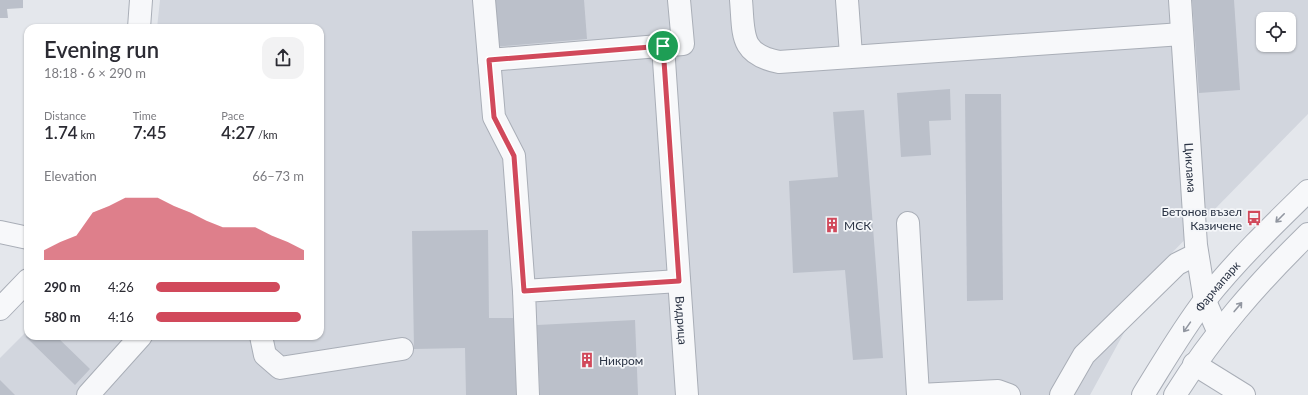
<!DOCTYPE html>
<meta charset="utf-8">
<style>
:root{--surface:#fff;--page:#f2f2f3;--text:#2b2b33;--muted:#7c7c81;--accent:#d1495b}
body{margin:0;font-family:Lato,sans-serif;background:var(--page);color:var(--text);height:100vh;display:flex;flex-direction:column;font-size:15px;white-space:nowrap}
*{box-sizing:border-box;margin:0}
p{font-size:13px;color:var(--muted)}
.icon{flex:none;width:22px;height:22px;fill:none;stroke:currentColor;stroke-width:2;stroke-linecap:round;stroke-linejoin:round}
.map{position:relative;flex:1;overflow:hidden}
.side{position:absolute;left:24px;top:24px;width:300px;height:316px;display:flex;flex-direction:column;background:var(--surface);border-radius:12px;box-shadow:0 1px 3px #0004}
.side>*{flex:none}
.controls{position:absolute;left:1256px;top:12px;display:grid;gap:8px}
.controls a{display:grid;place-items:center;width:40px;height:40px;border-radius:8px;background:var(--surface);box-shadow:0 1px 3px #0004;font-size:20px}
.pin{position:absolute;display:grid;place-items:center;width:34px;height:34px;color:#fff;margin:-17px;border:2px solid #fff;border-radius:50%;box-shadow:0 1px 4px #0007}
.round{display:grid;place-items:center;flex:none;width:42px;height:42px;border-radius:12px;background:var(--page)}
.headline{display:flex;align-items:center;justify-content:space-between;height:68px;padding:0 20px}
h1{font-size:22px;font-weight:600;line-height:30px}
.metrics{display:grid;grid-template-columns:repeat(3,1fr);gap:6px;height:68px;padding:4px 20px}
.metrics div{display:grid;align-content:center}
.metrics b{font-size:17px;font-weight:600}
.metrics small{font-size:11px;font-weight:400}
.metrics p{font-size:11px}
.chart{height:112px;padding:8px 20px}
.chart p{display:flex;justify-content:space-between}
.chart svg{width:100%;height:72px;margin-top:4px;fill:var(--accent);opacity:.7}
ul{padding:0 20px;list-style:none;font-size:13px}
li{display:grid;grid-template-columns:64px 48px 1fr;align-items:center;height:30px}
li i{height:10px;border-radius:5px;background:var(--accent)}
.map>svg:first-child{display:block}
.built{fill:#d2d6de;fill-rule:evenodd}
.building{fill:#bbc0ca}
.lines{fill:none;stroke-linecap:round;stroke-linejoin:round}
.minor-casing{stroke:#a9aeb7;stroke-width:24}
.minor{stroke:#f7f8fa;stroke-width:22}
.oneway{stroke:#9196a0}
.route-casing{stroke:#fff;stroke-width:8}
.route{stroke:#d1495b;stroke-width:5}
.labels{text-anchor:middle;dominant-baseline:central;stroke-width:3.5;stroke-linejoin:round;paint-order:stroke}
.street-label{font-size:12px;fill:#2b3445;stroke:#f4f6f9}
.poi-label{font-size:12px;fill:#2b3445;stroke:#f4f6f9;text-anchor:start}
</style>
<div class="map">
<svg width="1308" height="395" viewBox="0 0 1308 395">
<rect width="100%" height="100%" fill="#e4e7ec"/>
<!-- built -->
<path class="built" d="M 160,0 L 1308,0 L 1308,114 L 1162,263 L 1090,395 L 0,395 L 0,358 L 28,330 L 28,336 L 320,336 L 320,28 L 157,28 ZM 1263,19 L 1289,19 L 1289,45 L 1263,45 Z"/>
<!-- building -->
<g class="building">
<polygon points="0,0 23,0 23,8 7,9 8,18 0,18"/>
<polygon points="491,0 584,0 587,39 494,47"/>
<polygon points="1192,0 1234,0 1240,90 1199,93"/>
<polygon points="950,89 951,120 929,121 931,155 901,157 897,93"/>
<polygon points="965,94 1001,94 1003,300 967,301"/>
<polygon points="864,110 883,358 853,360 845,270 793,273 789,181 838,177 833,112"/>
<polygon points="488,230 489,318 519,318 521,395 466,395 465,348 414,349 412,231"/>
<polygon points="635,320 638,395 540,395 537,325"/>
<polygon points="28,334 28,336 56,336 90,369 75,385 26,337"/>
<polygon points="0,380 15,395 0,395"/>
</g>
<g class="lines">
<defs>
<g id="minor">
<polyline points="484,0 494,117 514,156 524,291"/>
<path d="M 741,0 C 744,34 739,54 779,62 L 1182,34"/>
<polyline points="847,0 851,55"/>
<path id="s1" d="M 1180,0 L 1196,245 L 1205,301 L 1218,331"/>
<polyline points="139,28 141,0"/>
<path id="s2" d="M 663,46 L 687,395"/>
<polyline points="489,60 683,44 679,0"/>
<polyline points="908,223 918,395"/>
<polyline points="0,232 28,238"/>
<polyline points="0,309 28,280"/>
<polyline points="261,336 265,355 280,368 402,349"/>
<polyline points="1194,364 1244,395"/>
<polyline points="88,395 141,336"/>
<polyline points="528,395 524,291 679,281"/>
<polyline points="919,395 998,391 1009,395"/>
<polyline points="1061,395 1084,355 1177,264 1197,254"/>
<path id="s3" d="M 1143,395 C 1163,363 1182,330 1205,300 C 1236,261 1272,226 1308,191"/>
<path d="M 1175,395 C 1213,334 1257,284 1308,234"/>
</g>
</defs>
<!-- minor casing -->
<use href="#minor" class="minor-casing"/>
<!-- minor -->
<use href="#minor" class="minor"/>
</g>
<!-- one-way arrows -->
<defs><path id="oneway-shaft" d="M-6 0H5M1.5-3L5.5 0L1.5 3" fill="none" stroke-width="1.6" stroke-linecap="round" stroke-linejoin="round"/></defs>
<g class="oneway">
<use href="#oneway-shaft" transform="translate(1280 218) rotate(135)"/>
<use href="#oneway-shaft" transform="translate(1238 307) rotate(-50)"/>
<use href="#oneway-shaft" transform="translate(1187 327) rotate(125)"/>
</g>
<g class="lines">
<defs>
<polygon id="route" points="663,46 679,281 524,291 514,156 494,117 489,60"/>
</defs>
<!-- route casing -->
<use href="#route" class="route-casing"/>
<!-- route -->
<use href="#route" class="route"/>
</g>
<!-- icons -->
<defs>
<symbol id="bus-bare" viewBox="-9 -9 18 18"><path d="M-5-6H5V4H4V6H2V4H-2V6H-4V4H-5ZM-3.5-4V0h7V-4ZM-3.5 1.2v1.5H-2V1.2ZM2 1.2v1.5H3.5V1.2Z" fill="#d1495b" stroke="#f4f6f9" stroke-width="2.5" paint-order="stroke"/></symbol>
<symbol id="building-bare" viewBox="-9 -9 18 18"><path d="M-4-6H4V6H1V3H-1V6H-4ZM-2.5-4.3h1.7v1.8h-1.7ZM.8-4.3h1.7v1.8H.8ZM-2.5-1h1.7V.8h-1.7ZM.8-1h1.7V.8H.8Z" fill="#d1495b" stroke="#f4f6f9" stroke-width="2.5" paint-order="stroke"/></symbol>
</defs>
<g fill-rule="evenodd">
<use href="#bus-bare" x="1243" y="207" width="22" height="22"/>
<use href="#building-bare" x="821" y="214" width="22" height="22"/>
<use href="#building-bare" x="576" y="349" width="22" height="22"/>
</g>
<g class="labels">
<!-- street labels -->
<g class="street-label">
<text stroke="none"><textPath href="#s1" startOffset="168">Циклама</textPath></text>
<text stroke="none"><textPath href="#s3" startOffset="132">Фармапарк</textPath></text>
<text stroke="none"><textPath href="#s2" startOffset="275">Видрица</textPath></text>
</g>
<!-- poi labels -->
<g class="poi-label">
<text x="1242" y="211" text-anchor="end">Бетонов възел<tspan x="1242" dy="14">Казичене</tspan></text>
<text x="844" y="225">МСК</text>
<text x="599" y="360">Никром</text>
</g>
</g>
</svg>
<div class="controls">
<a><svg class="icon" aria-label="locate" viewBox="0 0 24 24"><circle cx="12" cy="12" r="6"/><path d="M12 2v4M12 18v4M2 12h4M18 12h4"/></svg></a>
</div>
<div class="pin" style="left:663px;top:46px;background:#1e9e55"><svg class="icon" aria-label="arrive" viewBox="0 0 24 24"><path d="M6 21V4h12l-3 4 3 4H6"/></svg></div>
<section class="side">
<div class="headline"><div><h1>Evening run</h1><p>18:18 · 6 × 290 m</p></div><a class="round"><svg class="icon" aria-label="share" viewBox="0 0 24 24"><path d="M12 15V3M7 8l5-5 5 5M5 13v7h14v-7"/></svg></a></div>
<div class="metrics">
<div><p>Distance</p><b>1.74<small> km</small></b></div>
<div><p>Time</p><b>7:45</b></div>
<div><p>Pace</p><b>4:27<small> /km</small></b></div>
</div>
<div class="chart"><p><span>Elevation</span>66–73 m</p>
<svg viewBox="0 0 160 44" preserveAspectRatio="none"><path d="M0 44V38L10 33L20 29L30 15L40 11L50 6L60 6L70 6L80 11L90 15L100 20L110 24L120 24L130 24L140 29L150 33L160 38V44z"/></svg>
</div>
<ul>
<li><b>290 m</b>4:26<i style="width:84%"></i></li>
<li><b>580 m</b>4:16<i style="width:98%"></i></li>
</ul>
</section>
</div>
